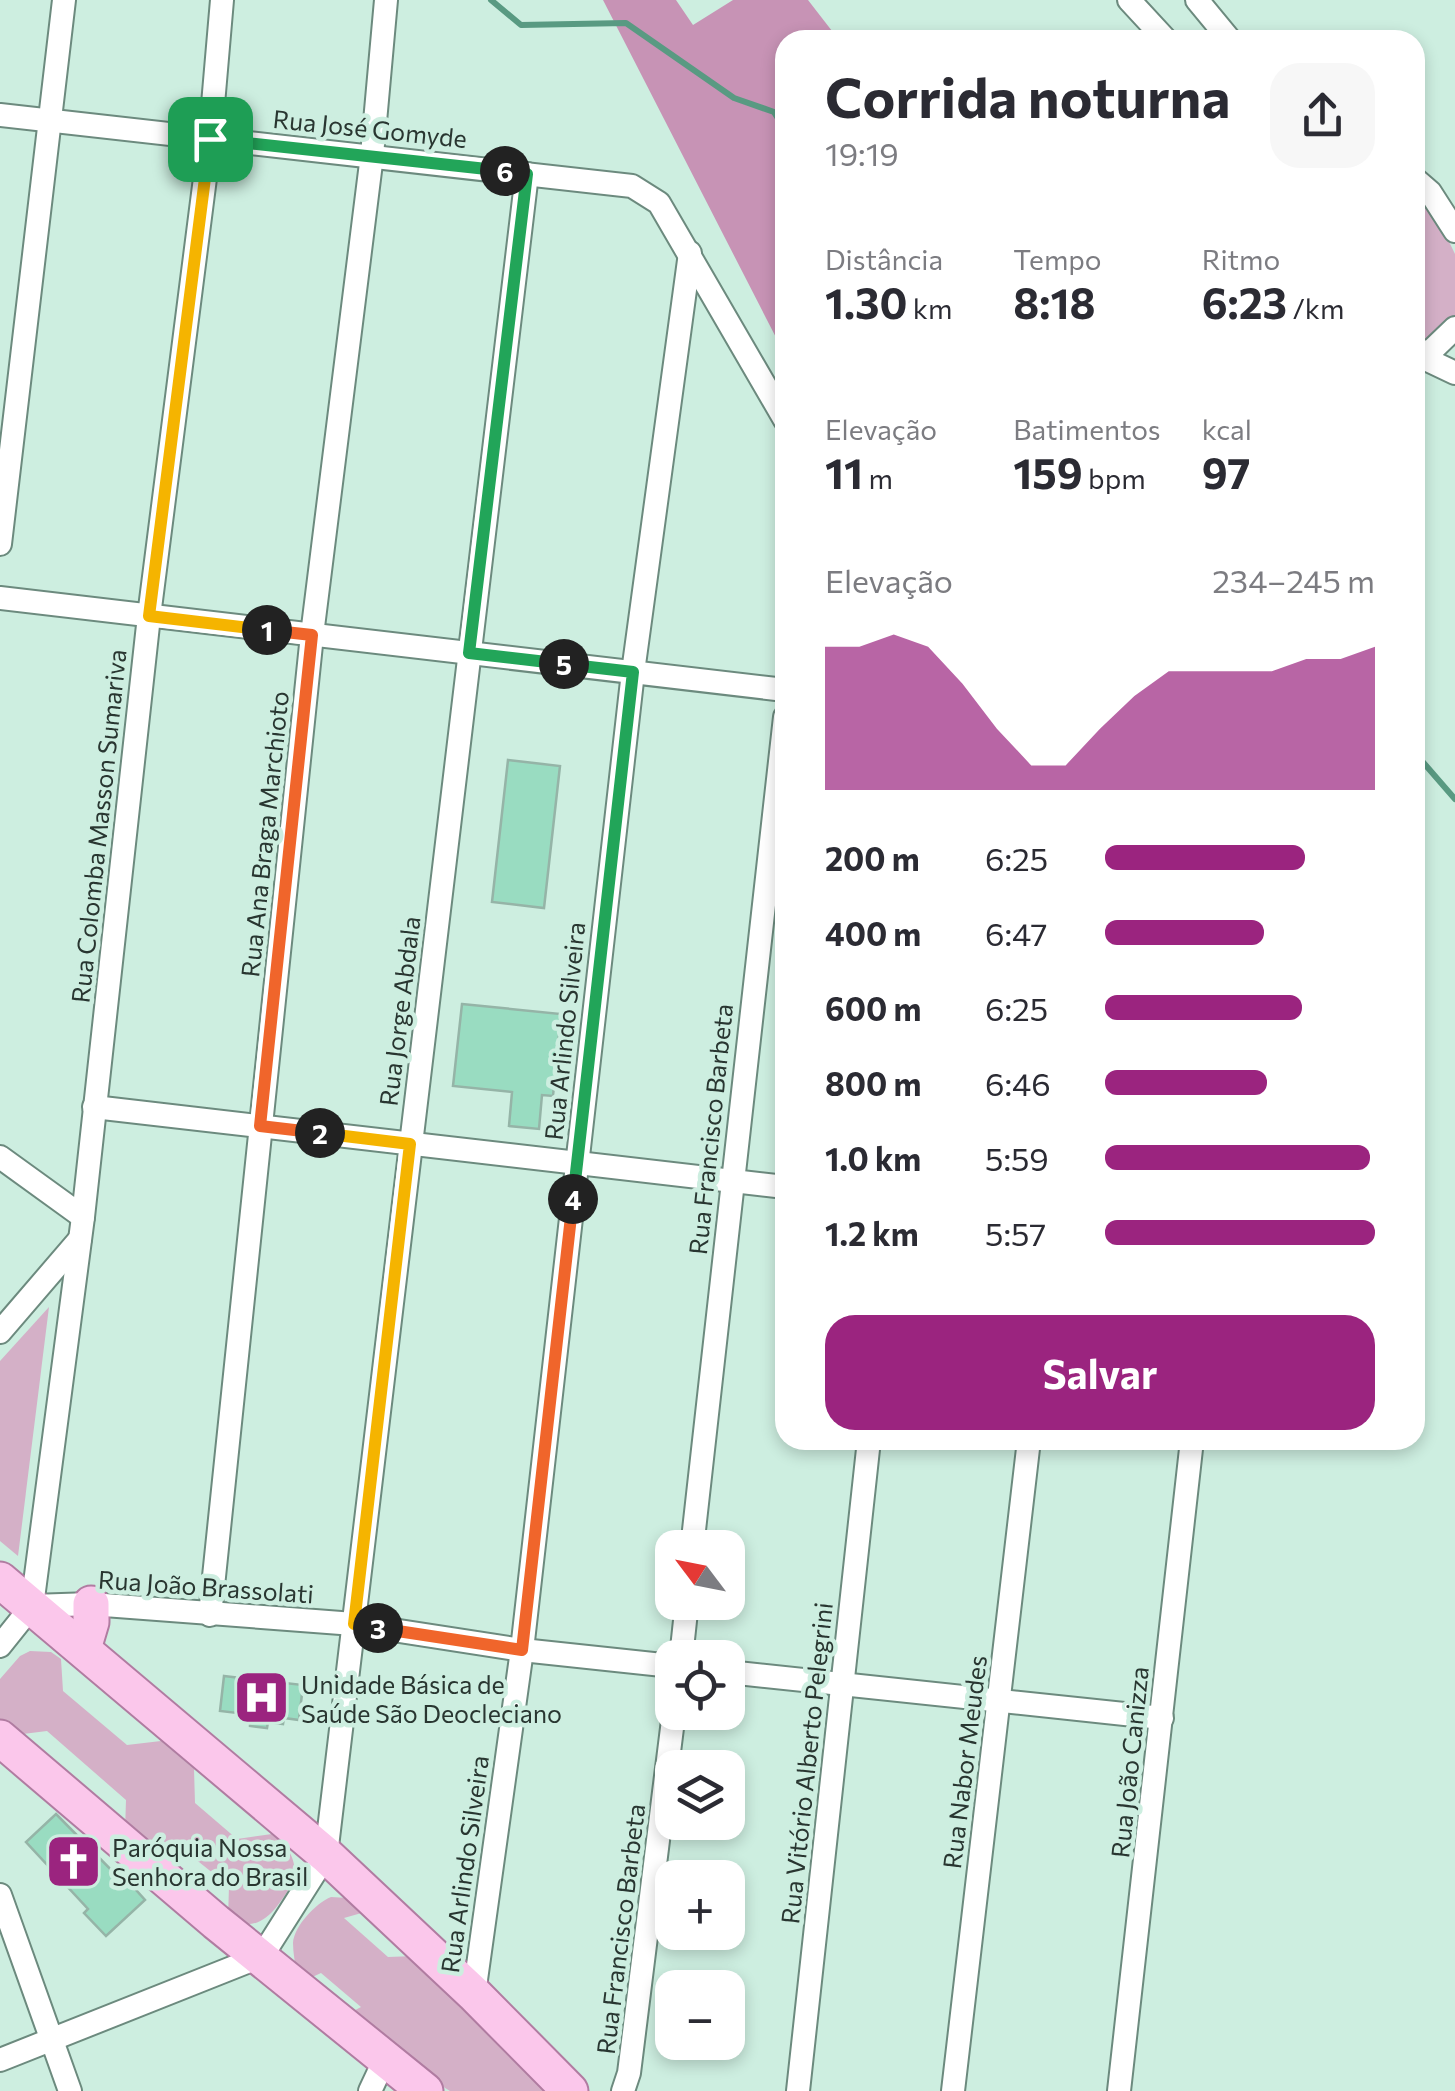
<!DOCTYPE html>
<html lang="pt">
<meta charset="utf-8">
<style>
:root{--surface:#fff;--page:#f7f7f7;--text:#2b2b33;--muted:#7c7c81;--accent:#9b247f}
body{margin:0;font-family:Commissioner,sans-serif;background:var(--page);color:var(--text);height:100vh;display:flex;flex-direction:column;font-size:38px;white-space:nowrap}
*{box-sizing:border-box;margin:0}
p{font-size:32px;color:var(--muted)}
.icon{flex:none;width:55px;height:55px;fill:none;stroke:currentColor;stroke-width:2;stroke-linecap:round;stroke-linejoin:round}
.map{position:relative;flex:1;overflow:hidden}
.drawer{position:absolute;left:775px;top:30px;width:650px;height:1420px;display:flex;flex-direction:column;background:var(--surface);border-radius:30px;box-shadow:0 5px 15px #0003}
.drawer>*{flex:none}
.needle{width:65px;rotate:302deg}
.fabs{position:absolute;left:655px;top:1530px;display:grid;gap:20px}
.fabs a{display:grid;place-items:center;width:90px;height:90px;border-radius:20px;background:var(--surface);box-shadow:0 5px 15px #0003;font-size:50px}
.pin{position:absolute;display:grid;place-items:center;width:85px;height:85px;color:#fff;margin:-42px;border-radius:20px;box-shadow:0 5px 15px #0006}
.km{position:absolute;width:50px;height:50px;margin:-25px;border-radius:50%;background:#222;color:#fff;font-size:28px;line-height:50px;text-align:center}
.round{display:grid;place-items:center;flex:none;width:105px;height:105px;border-radius:30px;background:var(--page)}
.head{display:flex;align-items:center;justify-content:space-between;height:170px;padding:0 50px}
h1{font-size:55px;font-weight:700;line-height:75px}
.stats{display:grid;grid-template-columns:repeat(3,1fr);gap:15px;height:170px;padding:10px 50px}
.stats div{display:grid;align-content:center}
.stats b{font-size:42px;font-weight:700}
.stats small{font-size:28px;font-weight:400}
.stats p{font-size:28px}
.chart{height:280px;padding:20px 50px}
.chart p{display:flex;justify-content:space-between}
.chart svg{width:100%;height:180px;margin-top:10px;fill:var(--accent);opacity:.7}
.action{display:flex;gap:20px;margin-top:auto;padding:20px 50px}
.action a{flex:1;height:115px;border-radius:30px;background:var(--accent);color:#fff;font-size:40px;font-weight:700;line-height:115px;text-align:center}
ul{padding:0 50px;list-style:none;font-size:32px}
li{display:grid;grid-template-columns:160px 120px 1fr;align-items:center;height:75px}
li i{height:25px;border-radius:12px;background:var(--accent)}
.map>svg:first-child{display:block}
.green{fill:#d4b0c7}
.forest{fill:#c793b5}
.lines{fill:none;stroke-linecap:round;stroke-linejoin:round}
.stream{stroke:#599a82;stroke-width:6}
.building{fill:#99dcc1;stroke:#95b4a7;stroke-width:2.5}
.street-casing{stroke:#6c8a7e;stroke-width:26}
.primary-casing{stroke:#b07ca1;stroke-width:39}
.street{stroke:#fff;stroke-width:22}
.primary{stroke:#fbc7eb;stroke-width:35}
.split-1-casing{stroke:#fff;stroke-width:20}
.split-2-casing{stroke:#fff;stroke-width:20}
.split-3-casing{stroke:#fff;stroke-width:20}
.split-4-casing{stroke:#fff;stroke-width:20}
.split-5-casing{stroke:#fff;stroke-width:20}
.split-6-casing{stroke:#fff;stroke-width:20}
.split-7-casing{stroke:#fff;stroke-width:20}
.split-1{stroke:#f5b400;stroke-width:12}
.split-2{stroke:#f0652b;stroke-width:12}
.split-3{stroke:#f5b400;stroke-width:12}
.split-4{stroke:#f0652b;stroke-width:12}
.split-5{stroke:#22a559;stroke-width:12}
.split-6{stroke:#22a559;stroke-width:12}
.split-7{stroke:#22a559;stroke-width:12}
.labels{text-anchor:middle;dominant-baseline:central;stroke-width:9;stroke-linejoin:round;paint-order:stroke}
.street-label{font-size:25px;fill:#293631;stroke:#cdeee0}
.poi-label{font-size:25px;fill:#293631;stroke:#cdeee0;text-anchor:start}
</style>
<div class="map">
<svg width="1455" height="2091" viewBox="0 0 1455 2091">
<rect width="100%" height="100%" fill="#cdeee0"/>
<!-- green -->
<g class="green">
<polygon points="1415,186 1435,213 1455,254 1455,316 1444,332 1415,348"/>
<polygon points="49,1307 18,1556 0,1541 0,1361"/>
<path d="M 30,1651 L 51,1652 L 61,1659 L 63,1691 L 127,1745 L 161,1741 L 194,1769 L 195,1803 L 237,1839 L 272,1834 C 289,1848 296,1857 295,1880 C 278,1905 263,1937 228,1919 L 229,1886 L 184,1850 L 152,1851 L 125,1831 L 126,1800 L 47,1731 L 15,1735 L 0,1727 L 0,1679 L 20,1656 Z"/>
<path d="M 331,1897 L 348,1898 L 365,1912 L 344,1918 L 388,1957 L 415,1956 L 547,2091 L 450,2091 L 408,2065 L 344,2016 L 361,2007 L 321,1973 L 308,1979 L 296,1970 C 295,1962 293,1952 293,1943 C 294,1926 316,1903 331,1897 Z"/>
</g>
<!-- forest -->
<polygon class="forest" points="603,0 676,0 693,25 733,0 808,0 839,40 785,40 785,355"/>
<g class="lines">
<!-- stream -->
<g class="stream">
<polyline points="491,0 521,25 626,23 734,98 774,112 785,129"/>
<polyline points="1415,753 1455,799"/>
</g>
</g>
<!-- building -->
<g class="building">
<polygon points="508,760 560,766 544,908 492,902"/>
<polygon points="462,1004 561,1014 553,1096 542,1095 539,1129 509,1126 512,1092 453,1086"/>
<polygon points="224,1676 303,1685 299,1720 284,1718 283,1724 268,1722 267,1728 250,1726 250,1719 238,1718 238,1713 220,1711"/>
<polygon points="56,1814 124,1883 127,1880 145,1900 106,1936 84,1913 88,1909 26,1842"/>
</g>
<g class="lines">
<defs>
<g id="street">
<polyline points="1129,0 1166,40"/>
<polyline points="1197,0 1230,40"/>
<polyline points="0,115 632,186 659,203 785,420"/>
<polyline points="1415,179 1430,192 1455,231"/>
<polyline points="1415,353 1431,351 1455,328"/>
<polyline points="1415,354 1455,373"/>
<polyline points="0,544 64,0"/>
<polyline points="0,598 785,690"/>
<polyline points="94,1107 785,1187"/>
<polyline points="0,1157 83,1217"/>
<polyline points="0,1332 80,1239"/>
<polyline points="692,1548 785,717"/>
<polyline points="32,1606 91,1604 354,1624 522,1650 672,1666"/>
<polyline points="210,1615 312,635 372,155 386,0"/>
<polyline points="0,1646 32,1606 83,1217 149,616 210,139 222,0"/>
<polyline points="681,1658 687,1602"/>
<polyline points="728,1672 1162,1718"/>
<polyline points="0,1895 70,2091"/>
<polyline points="474,1994 522,1650 633,672 690,253"/>
<polyline points="0,2060 262,1956 326,1855 527,174"/>
<polyline points="370,2091 385,2059"/>
<polyline points="623,2091 629,2073 674,1712"/>
<polyline points="798,2091 869,1440"/>
<polyline points="953,2091 1029,1440"/>
<polyline points="1119,2091 1192,1440"/>
</g>
<g id="primary">
<polyline points="0,1580 326,1855 474,1994 570,2091"/>
<polyline points="83,1649 91,1622 91,1604"/>
<polyline points="0,1738 216,1922 425,2091"/>
</g>
</defs>
<!-- street casing -->
<use href="#street" class="street-casing"/>
<!-- primary casing -->
<use href="#primary" class="primary-casing"/>
<!-- street -->
<use href="#street" class="street"/>
<!-- primary -->
<use href="#primary" class="primary"/>
</g>
<g class="lines">
<defs>
<polyline id="split-1" points="210,139 149,616 267,630"/>
<polyline id="split-2" points="267,630 312,635 260,1126 320,1133"/>
<polyline id="split-3" points="320,1133 410,1144 354,1624 378,1628"/>
<polyline id="split-4" points="378,1628 522,1650 573,1199"/>
<polyline id="split-5" points="564,664 633,672 573,1199"/>
<polyline id="split-6" points="505,171 527,174 469,653 564,664"/>
<polyline id="split-7" points="210,139 505,171"/>
</defs>
<!-- split-1 casing -->
<use href="#split-1" class="split-1-casing"/>
<!-- split-2 casing -->
<use href="#split-2" class="split-2-casing"/>
<!-- split-3 casing -->
<use href="#split-3" class="split-3-casing"/>
<!-- split-4 casing -->
<use href="#split-4" class="split-4-casing"/>
<!-- split-5 casing -->
<use href="#split-5" class="split-5-casing"/>
<!-- split-6 casing -->
<use href="#split-6" class="split-6-casing"/>
<!-- split-7 casing -->
<use href="#split-7" class="split-7-casing"/>
<!-- split-1 -->
<use href="#split-1" class="split-1"/>
<!-- split-2 -->
<use href="#split-2" class="split-2"/>
<!-- split-3 -->
<use href="#split-3" class="split-3"/>
<!-- split-4 -->
<use href="#split-4" class="split-4"/>
<!-- split-5 -->
<use href="#split-5" class="split-5"/>
<!-- split-6 -->
<use href="#split-6" class="split-6"/>
<!-- split-7 -->
<use href="#split-7" class="split-7"/>
</g>
<!-- icons -->
<defs>
<symbol id="hospital-square" viewBox="-11 -11 22 22"><rect x="-9" y="-9" width="18" height="18" rx="4" fill="#9b247f" stroke="#cdeee0"/><path d="M-5-5h3v3.5h4V-5h3V5h-3V1.5h-4V5h-3Z" fill="#fff"/></symbol>
<symbol id="church-square" viewBox="-11 -11 22 22"><rect x="-9" y="-9" width="18" height="18" rx="4" fill="#9b247f" stroke="#cdeee0"/><path d="M-1.2-6h2.4v3.5h3.3v2.4h-3.3V6h-2.4V-.1h-3.3v-2.4h3.3Z" fill="#fff"/></symbol>
</defs>
<g fill-rule="evenodd">
<use href="#hospital-square" x="230" y="1666" width="63" height="63"/>
<use href="#church-square" x="42" y="1830" width="63" height="63"/>
</g>
<g class="labels">
<!-- street labels -->
<g class="street-label">
<text transform="translate(370 128) rotate(6)">Rua José Gomyde</text>
<text transform="translate(98 826) rotate(-84)">Rua Colomba Masson Sumariva</text>
<text transform="translate(264 834) rotate(-84)">Rua Ana Braga Marchioto</text>
<text transform="translate(399 1011) rotate(-83)">Rua Jorge Abdala</text>
<text transform="translate(564 1031) rotate(-84)">Rua Arlindo Silveira</text>
<text transform="translate(710 1129) rotate(-84)">Rua Francisco Barbeta</text>
<text transform="translate(206 1586) rotate(4)">Rua João Brassolati</text>
<text transform="translate(964 1762) rotate(-83)">Rua Nabor Meudes</text>
<text transform="translate(1129 1762) rotate(-84)">Rua João Canizza</text>
<text transform="translate(806 1763) rotate(-84)">Rua Vitório Alberto Pelegrini</text>
<text transform="translate(464 1864) rotate(-82)">Rua Arlindo Silveira</text>
<text transform="translate(620 1929) rotate(-83)">Rua Francisco Barbeta</text>
</g>
<!-- poi labels -->
<g class="poi-label">
<text x="301" y="1684">Unidade Básica de<tspan x="301" dy="29">Saúde São Deocleciano</tspan></text>
<text x="112" y="1847">Paróquia Nossa<tspan x="112" dy="29">Senhora do Brasil</tspan></text>
</g>
</g>
</svg>
<div class="fabs">
<a><svg class="needle" viewBox="-14 -14 28 28"><path d="M0-13l5 13h-10z" fill="#e53935"/><path d="M0 13l5-13h-10z" fill="#7c7c81"/></svg></a>
<a><svg class="icon" aria-label="locate" viewBox="0 0 24 24"><circle cx="12" cy="12" r="6"/><path d="M12 2v4M12 18v4M2 12h4M18 12h4"/></svg></a>
<a><svg class="icon" aria-label="layers" viewBox="0 0 24 24"><path d="M12 4l9 5-9 5-9-5zM3 14l9 5 9-5"/></svg></a>
<a>+</a>
<a>−</a>
</div>
<div class="pin" style="left:210px;top:139px;background:#1e9e55"><svg class="icon" aria-label="arrive" viewBox="0 0 24 24"><path d="M6 21V4h12l-3 4 3 4H6"/></svg></div>
<b class="km" style="left:267px;top:630px">1</b>
<b class="km" style="left:320px;top:1133px">2</b>
<b class="km" style="left:378px;top:1628px">3</b>
<b class="km" style="left:573px;top:1199px">4</b>
<b class="km" style="left:564px;top:664px">5</b>
<b class="km" style="left:505px;top:171px">6</b>
<section class="drawer">
<div class="head"><div><h1>Corrida noturna</h1><p>19:19</p></div><a class="round"><svg class="icon" aria-label="share" viewBox="0 0 24 24"><path d="M12 15V3M7 8l5-5 5 5M5 13v7h14v-7"/></svg></a></div>
<div class="stats">
<div><p>Distância</p><b>1.30<small> km</small></b></div>
<div><p>Tempo</p><b>8:18</b></div>
<div><p>Ritmo</p><b>6:23<small> /km</small></b></div>
</div>
<div class="stats">
<div><p>Elevação</p><b>11<small> m</small></b></div>
<div><p>Batimentos</p><b>159<small> bpm</small></b></div>
<div><p>kcal</p><b>97</b></div>
</div>
<div class="chart"><p><span>Elevação</span>234–245 m</p>
<svg viewBox="0 0 160 44" preserveAspectRatio="none"><path d="M0 44V9L10 9L20 6L30 9L40 18L50 29L60 38L70 38L80 29L90 21L100 15L110 15L120 15L130 15L140 12L150 12L160 9V44z"/></svg>
</div>
<ul>
<li><b>200 m</b>6:25<i style="width:74%"></i></li>
<li><b>400 m</b>6:47<i style="width:59%"></i></li>
<li><b>600 m</b>6:25<i style="width:73%"></i></li>
<li><b>800 m</b>6:46<i style="width:60%"></i></li>
<li><b>1.0 km</b>5:59<i style="width:98%"></i></li>
<li><b>1.2 km</b>5:57<i style="width:100%"></i></li>
</ul>
<div class="action"><a>Salvar</a></div>
</section>
</div>
